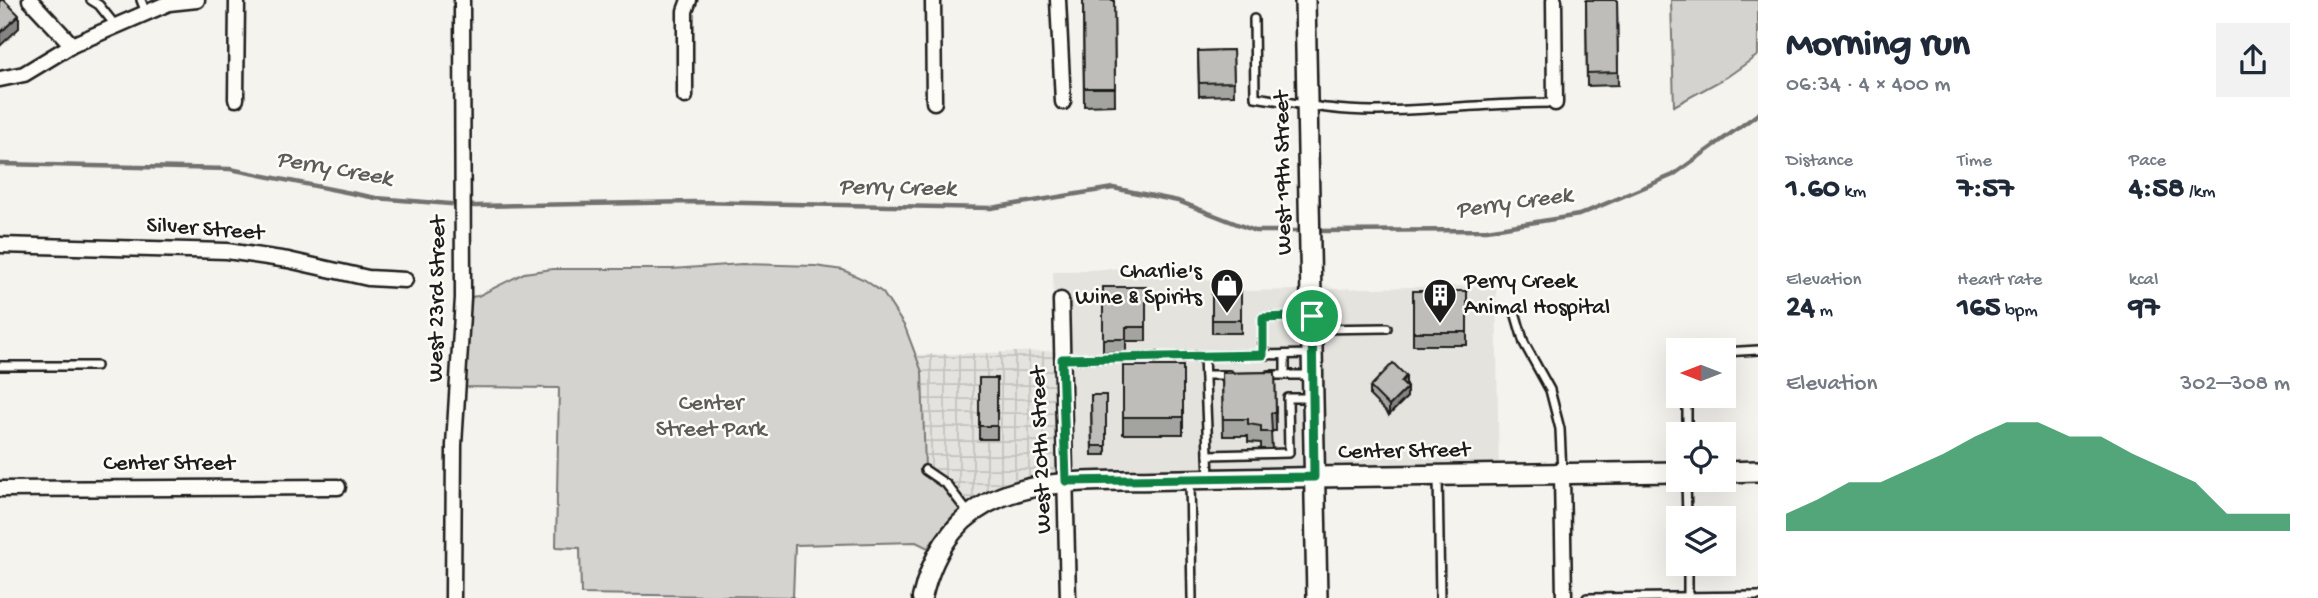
<!DOCTYPE html>
<meta charset="utf-8">
<style>
:root{--surface:#fff;--page:#f2f2f3;--text:#1f2937;--muted:#747a83;--accent:#0b8043}
body{margin:0;font-family:"Gochi Hand",sans-serif;background:var(--page);color:var(--text);height:100vh;display:flex;flex-direction:column;font-size:26px;white-space:nowrap}
*{box-sizing:border-box;margin:0}
p{font-size:23px;color:var(--muted)}
.icon{flex:none;width:38px;height:38px;fill:none;stroke:currentColor;stroke-width:2;stroke-linecap:round;stroke-linejoin:round}
.map{position:relative;flex:1;overflow:hidden}
.details{display:flex;flex-direction:column;background:var(--surface);width:560px}
.details>*{flex:none}
.needle{width:46px;rotate:270deg}
.fabs{position:absolute;left:1666px;top:338px;display:grid;gap:14px}
.fabs a{display:grid;place-items:center;width:70px;height:70px;border-radius:0px;background:var(--surface);box-shadow:0 7px 28px #0002;font-size:35px}
.pin{position:absolute;display:grid;place-items:center;width:60px;height:60px;color:#fff;margin:-30px;border:4px solid #fff;border-radius:50%;box-shadow:0 2px 7px #0007}
.round{display:grid;place-items:center;flex:none;width:74px;height:74px;border-radius:0px;background:var(--page)}
.overview{display:flex;align-items:center;justify-content:space-between;height:119px;padding:0 28px}
h1{font-size:38px;font-weight:700;line-height:52px}
.metrics{display:grid;grid-template-columns:repeat(3,1fr);gap:10px;height:119px;padding:7px 28px}
.metrics div{display:grid;align-content:center}
.metrics b{font-size:30px;font-weight:700}
.metrics small{font-size:19px;font-weight:400}
.metrics p{font-size:19px}
.chart{height:196px;padding:14px 28px}
.chart p{display:flex;justify-content:space-between}
.chart svg{width:100%;height:126px;margin-top:7px;fill:var(--accent);opacity:.7}
main{display:flex;flex:1;min-height:0}
.map>svg:first-child{display:block}
.built{fill:#e4e3de}
.industrial{fill:url(#industrial-grid)}
.park{fill:#d4d3cf;stroke:#787876;stroke-width:2}
.lines{fill:none;stroke-linecap:round;stroke-linejoin:round}
.stream{stroke:#72716f;stroke-width:4.5}
.service-casing{stroke:#1c1c1c;stroke-width:12}
.minor-casing{stroke:#1c1c1c;stroke-width:19}
.tertiary-casing{stroke:#1c1c1c;stroke-width:23}
.secondary-casing{stroke:#1c1c1c;stroke-width:24}
.service{stroke:#fdfcf7;stroke-width:7}
.minor{stroke:#fdfcf7;stroke-width:14}
.tertiary{stroke:#fdfcf7;stroke-width:18}
.secondary{stroke:#fdfcf7;stroke-width:19}
.wall{fill:#a3a3a0;stroke:#1c1c1c;stroke-width:2}
.shaded-wall{fill:#858482;stroke:#1c1c1c;stroke-width:2}
.building{fill:#bebdba;stroke:#1c1c1c;stroke-width:2}
.route-casing{stroke:#fff;stroke-width:14}
.route{stroke:#0b8043;stroke-width:9}
.labels{text-anchor:middle;dominant-baseline:central;stroke-width:5;stroke-linejoin:round;paint-order:stroke}
.street-label{font-size:23px;fill:#1c1c1c;stroke:#fdfcf7}
.poi-label{font-size:23px;fill:#1c1c1c;stroke:#fdfcf7;text-anchor:end}
.park-label{font-size:23px;fill:#5c5c5b;stroke:#fdfcf7}
.water-label{font-size:24px;font-style:italic;fill:#5c5c5a;stroke:#fdfcf7}
</style>
<main>
<div class="map">
<svg width="1758" height="598" viewBox="0 0 1758 598">
<defs>
<pattern id="industrial-grid" width="8" height="8" patternUnits="userSpaceOnUse" patternTransform="scale(1.75)"><rect width="8" height="8" fill="#e4e3de"/><path d="M0 4h8M4 0v8" fill="none" stroke="#c3c2be"/></pattern>
</defs>
<rect width="100%" height="100%" fill="#f4f3ee"/>
<filter id="ink" filterUnits="userSpaceOnUse"><feTurbulence type="fractalNoise" baseFrequency=".0143" numOctaves="2"/><feDisplacementMap in="SourceGraphic" scale="14" xChannelSelector="R" yChannelSelector="G"/><feConvolveMatrix kernelMatrix="1 2 1 2 8 2 1 2 1" color-interpolation-filters="sRGB"/></filter>
<g filter="url(#ink)">
<!-- built -->
<polygon class="built" points="1162,266 1247,291 1496,285 1499,485 1307,483 1058,489 1053,272"/>
<!-- industrial -->
<polygon class="industrial" points="1055,351 1058,475 1013,480 964,507 925,470 922,372 916,355"/>
<!-- park -->
<g class="park">
<polygon points="1671,0 1758,0 1758,55 1727,77 1674,106"/>
<polygon points="742,264 815,266 843,270 865,280 883,293 905,327 922,372 925,469 947,485 964,507 938,534 928,548 916,542 795,545 793,597 581,594 580,548 556,547 559,388 459,387 463,298 478,296 524,273 553,269 672,269"/>
</g>
<g class="lines">
<!-- stream -->
<g class="stream">
<polyline points="0,164 230,169 376,198 475,206 694,202 991,208 1113,188 1178,201 1255,231 1303,231"/>
<polyline points="1315,231 1487,230 1579,215 1673,175 1758,114"/>
</g>
<defs>
<g id="service">
<polyline points="91,0 99,5 115,25"/>
<polyline points="141,0 146,13"/>
<path d="M 1254,19 L 1255,97 C 1295,103 1337,112 1378,111 C 1437,110 1496,103 1555,103"/>
<polyline points="1515,312 1524,343 1550,390 1560,429 1562,473"/>
<polyline points="1313,329 1387,328"/>
<polyline points="1724,352 1758,350"/>
<polyline points="1263,355 1263,318 1309,316"/>
<polyline points="1285,355 1285,375"/>
<polyline points="1204,356 1209,478"/>
<polyline points="1063,359 1310,354"/>
<polyline points="0,366 96,366"/>
<polyline points="1205,375 1229,375"/>
<polyline points="1269,375 1309,375"/>
<polyline points="1687,434 1687,396"/>
<polyline points="1208,455 1289,453 1288,398 1313,398"/>
<polyline points="925,470 947,485 970,515"/>
<polyline points="1438,476 1440,598"/>
<polyline points="1190,480 1192,598"/>
<polyline points="1686,480 1687,518"/>
<polyline points="1688,564 1688,598"/>
<polyline points="1587,598 1758,596"/>
</g>
<g id="minor">
<polyline points="30,0 72,45"/>
<polyline points="933,0 934,102"/>
<polyline points="1058,0 1063,102"/>
<polyline points="1554,0 1555,103"/>
<polyline points="0,79 24,74 72,45 169,3 197,0"/>
<polyline points="685,96 685,11 689,0"/>
<polyline points="236,99 237,0"/>
<polyline points="0,245 227,251 288,260 368,278 405,280"/>
<polyline points="1061,300 1068,598"/>
<polyline points="1562,474 1564,598"/>
<polyline points="0,489 338,487"/>
<polyline points="453,598 454,445 463,298 462,0"/>
</g>
<path id="tertiary" d="M 922,598 C 951,474 1052,482 1154,480 C 1207,479 1261,478 1314,477"/>
<g id="secondary">
<polyline points="1305,0 1317,598"/>
<polyline points="1724,472 1758,471"/>
<polyline points="1314,477 1678,472"/>
</g>
</defs>
<!-- service casing -->
<use href="#service" class="service-casing"/>
<!-- minor casing -->
<use href="#minor" class="minor-casing"/>
<!-- tertiary casing -->
<use href="#tertiary" class="tertiary-casing"/>
<!-- secondary casing -->
<use href="#secondary" class="secondary-casing"/>
<!-- service -->
<use href="#service" class="service"/>
<!-- minor -->
<use href="#minor" class="minor"/>
<!-- tertiary -->
<use href="#tertiary" class="tertiary"/>
<!-- secondary -->
<use href="#secondary" class="secondary"/>
</g>
<!-- wall -->
<g class="wall">
<polygon points="1083,0 1114,0 1115,105 1084,106"/>
<polygon points="1586,0 1617,0 1618,85 1587,86"/>
<polygon points="1233,50 1234,95 1199,96 1198,51"/>
<rect x="1212" y="284" width="29" height="49"/>
<polygon points="1103,287 1146,287 1146,341 1126,341 1126,352 1103,352"/>
<rect x="1413" y="291" width="54" height="54"/>
<rect x="1123" y="366" width="60" height="68"/>
<polygon points="1275,372 1276,431 1271,431 1272,449 1261,449 1261,443 1248,442 1248,436 1223,436 1222,373"/>
<rect x="979" y="378" width="18" height="61"/>
<polygon points="1406,385 1407,397 1389,415 1370,396 1370,387"/>
<polygon points="1091,395 1106,395 1106,455 1092,455"/>
</g>
<!-- shaded-wall -->
<g class="shaded-wall">
<polygon points="19,15 19,28 0,46 0,33"/>
<polygon points="1406,376 1406,385 1401,391 1401,382"/>
<polygon points="1407,388 1407,397 1389,415 1389,406"/>
</g>
<!-- building -->
<g class="building">
<polygon points="0,0 4,0 19,15 0,33"/>
<polygon points="1083,0 1114,0 1115,88 1084,88"/>
<polygon points="1586,0 1617,0 1618,72 1587,73"/>
<polygon points="1233,50 1234,82 1199,83 1198,51"/>
<rect x="1212" y="284" width="29" height="36"/>
<polygon points="1103,287 1146,287 1146,327 1126,327 1126,339 1103,339"/>
<rect x="1413" y="291" width="54" height="41"/>
<polygon points="1393,363 1406,376 1401,382 1407,388 1389,406 1370,387"/>
<rect x="1123" y="366" width="60" height="51"/>
<polygon points="1275,372 1276,413 1271,413 1272,432 1261,432 1261,426 1248,424 1248,419 1223,419 1222,373"/>
<rect x="979" y="378" width="18" height="48"/>
<polygon points="1091,395 1106,395 1106,446 1092,446"/>
</g>
</g>
<g class="lines" filter="url(#ink)">
<defs>
<polygon id="route" points="1312,316 1314,477 1066,481 1062,359 1263,355 1263,318"/>
</defs>
<!-- route casing -->
<use href="#route" class="route-casing"/>
<!-- route -->
<use href="#route" class="route"/>
</g>
<!-- icons -->
<defs>
<symbol id="shop-pin" viewBox="-11 -11 22 30"><path d="M0 17L-7.5 6A9.5 9.5 0 1 1 7.5 6Z" fill="#1c1c1c" stroke="#fdfcf7"/><path d="M-5-2.5h2.3a2.7 3.5 0 0 1 5.4 0H5L5.5 6h-11ZM-1.5-2.5h3a1.5 2.3 0 0 0-3 0Z" fill="#fff"/></symbol>
<symbol id="building-pin" viewBox="-11 -11 22 30"><path d="M0 17L-7.5 6A9.5 9.5 0 1 1 7.5 6Z" fill="#1c1c1c" stroke="#fdfcf7"/><path d="M-4-6H4V6H1V3H-1V6H-4ZM-2.5-4.3h1.7v1.8h-1.7ZM.8-4.3h1.7v1.8H.8ZM-2.5-1h1.7V.8h-1.7ZM.8-1h1.7V.8H.8Z" fill="#fff"/></symbol>
</defs>
<g fill-rule="evenodd">
<use href="#shop-pin" x="1208" y="266" width="38" height="52"/>
<use href="#building-pin" x="1421" y="276" width="38" height="52"/>
</g>
<g class="labels">
<!-- street labels -->
<g class="street-label">
<text transform="translate(1284 173) rotate(-91)">West 19th Street</text>
<text transform="translate(205 230) rotate(4)">Silver Street</text>
<text transform="translate(438 299) rotate(-89)">West 23rd Street</text>
<text transform="translate(1042 450) rotate(-92)">West 20th Street</text>
<text transform="translate(1404 452) rotate(-1)">Center Street</text>
<text x="169" y="464">Center Street</text>
</g>
<!-- poi labels -->
<g class="poi-label">
<text x="1202" y="272">Charlie's<tspan x="1202" dy="26">Wine &amp; Spirits</tspan></text>
<text x="1464" y="282" text-anchor="start">Perry Creek<tspan x="1464" dy="26">Animal Hospital</tspan></text>
</g>
<!-- park labels -->
<g class="park-label">
<text x="711" y="404">Center<tspan x="711" dy="26">Street Park</tspan></text>
</g>
<!-- water labels -->
<g class="water-label">
<text transform="translate(334 170) rotate(10)">Perry Creek</text>
<text transform="translate(897 189) rotate(1)">Perry Creek</text>
<text transform="translate(1514 204) rotate(-8)">Perry Creek</text>
</g>
</g>
</svg>
<div class="fabs">
<a><svg class="needle" viewBox="-14 -14 28 28"><path d="M0-13l5 13h-10z" fill="#e53935"/><path d="M0 13l5-13h-10z" fill="#747a83"/></svg></a>
<a><svg class="icon" aria-label="locate" viewBox="0 0 24 24"><circle cx="12" cy="12" r="6"/><path d="M12 2v4M12 18v4M2 12h4M18 12h4"/></svg></a>
<a><svg class="icon" aria-label="layers" viewBox="0 0 24 24"><path d="M12 4l9 5-9 5-9-5zM3 14l9 5 9-5"/></svg></a>
</div>
<div class="pin" style="left:1312px;top:316px;background:#1e9e55"><svg class="icon" aria-label="arrive" viewBox="0 0 24 24"><path d="M6 21V4h12l-3 4 3 4H6"/></svg></div>
</div>
<section class="details">
<div class="overview"><div><h1>Morning run</h1><p>06:34 · 4 × 400 m</p></div><a class="round"><svg class="icon" aria-label="share" viewBox="0 0 24 24"><path d="M12 15V3M7 8l5-5 5 5M5 13v7h14v-7"/></svg></a></div>
<div class="metrics">
<div><p>Distance</p><b>1.60<small> km</small></b></div>
<div><p>Time</p><b>7:57</b></div>
<div><p>Pace</p><b>4:58<small> /km</small></b></div>
</div>
<div class="metrics">
<div><p>Elevation</p><b>24<small> m</small></b></div>
<div><p>Heart rate</p><b>165<small> bpm</small></b></div>
<div><p>kcal</p><b>97</b></div>
</div>
<div class="chart"><p><span>Elevation</span>302–308 m</p>
<svg viewBox="0 0 160 44" preserveAspectRatio="none"><path d="M0 44V38L10 33L20 27L30 27L40 22L50 17L60 11L70 6L80 6L90 11L100 11L110 17L120 22L130 27L140 38L150 38L160 38V44z"/></svg>
</div>
</section>
</main>
